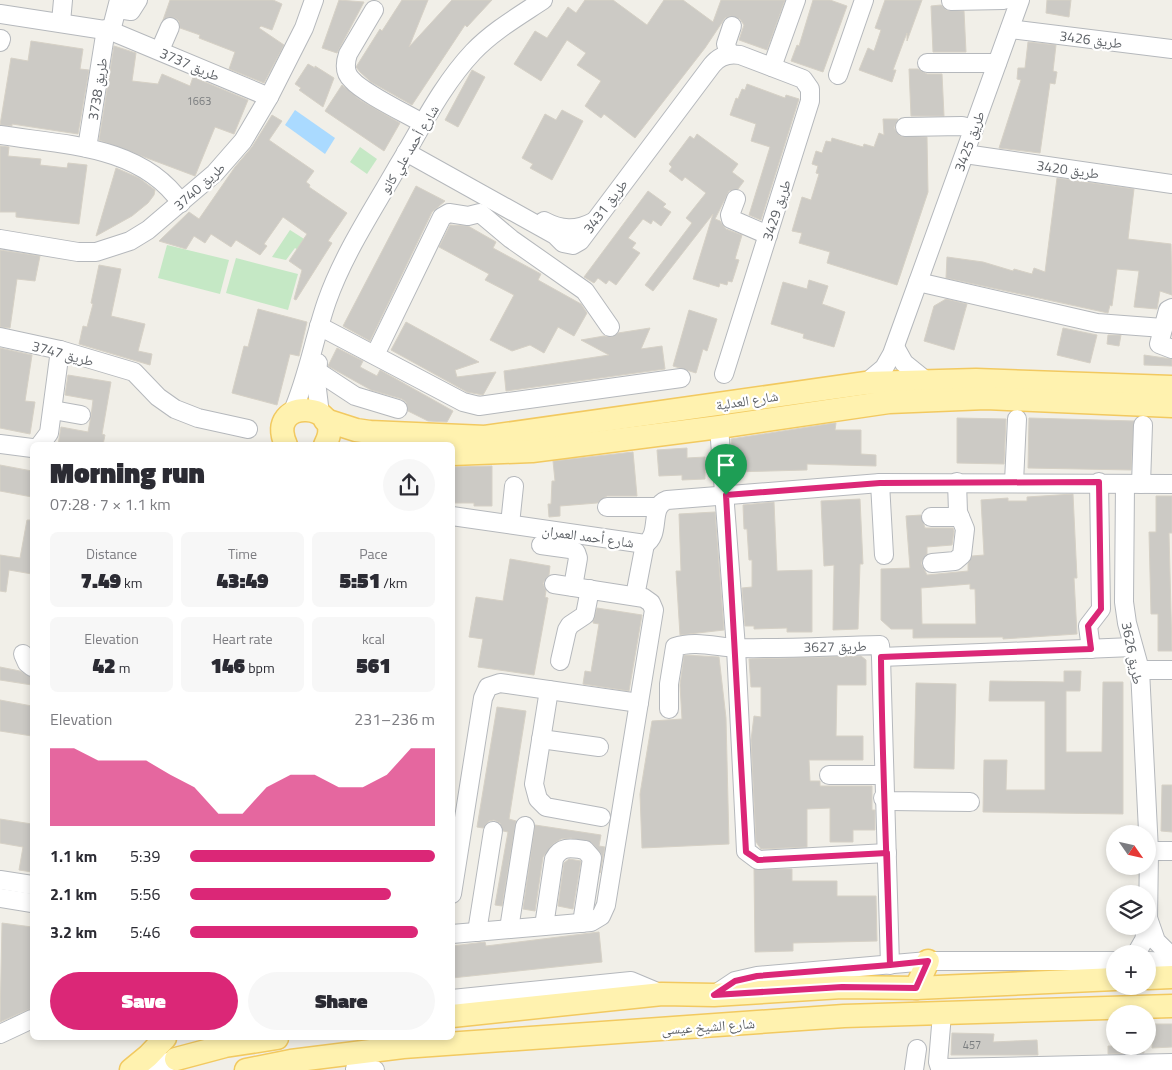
<!DOCTYPE html>
<meta charset="utf-8">
<style>
:root{--surface:#fff;--page:#f7f7f7;--text:#2b2b33;--muted:#7c7c81;--accent:#db2777}
body{margin:0;font-family:"Titillium Web","Noto Naskh Arabic",sans-serif;background:var(--page);color:var(--text);height:100vh;display:flex;flex-direction:column;font-size:19px;white-space:nowrap}
*{box-sizing:border-box;margin:0}
p{font-size:16px;color:var(--muted)}
.icon{flex:none;width:28px;height:28px;fill:none;stroke:currentColor;stroke-width:2;stroke-linecap:round;stroke-linejoin:round}
.map{position:relative;flex:1;overflow:hidden}
.details{position:absolute;left:30px;top:442px;width:425px;height:598px;display:flex;flex-direction:column;background:var(--surface);border-radius:8px;box-shadow:0 2px 8px #0003}
.details>*{flex:none}
.needle{width:32px;rotate:124deg}
.tools{position:absolute;left:1106px;top:825px;display:grid;gap:10px}
.tools a{display:grid;place-items:center;width:50px;height:50px;border-radius:50%;background:var(--surface);box-shadow:0 2px 8px #0003;font-size:25px}
.pin{position:absolute;display:grid;place-items:center;width:42px;height:42px;color:#fff;margin:-51px -21px;border-radius:50% 50% 50% 0;rotate:-45deg;box-shadow:0 0 5px #0007}
.pin .icon{rotate:45deg}
.round{display:grid;place-items:center;flex:none;width:52px;height:52px;border-radius:26px;background:var(--page)}
.overview{display:flex;align-items:center;justify-content:space-between;height:85px;padding:0 20px}
h1{font-size:28px;font-weight:800;line-height:38px}
.figures{display:grid;grid-template-columns:repeat(3,1fr);gap:8px;height:85px;padding:5px 20px}
.figures div{display:grid;align-content:center;border-radius:8px;background:var(--page);text-align:center}
.figures b{font-size:21px;font-weight:800}
.figures small{font-size:14px;font-weight:400}
.figures p{font-size:14px}
.chart{height:140px;padding:10px 20px}
.chart p{display:flex;justify-content:space-between}
.chart svg{width:100%;height:90px;margin-top:5px;fill:var(--accent);opacity:.7}
.button{display:flex;gap:10px;margin-top:auto;padding:10px 20px}
.button a{flex:1;height:58px;border-radius:30px;background:var(--accent);color:#fff;font-size:20px;font-weight:800;line-height:58px;text-align:center}
.button a+a{background:var(--page);color:var(--text)}
ul{padding:0 20px;list-style:none;font-size:16px}
li{display:grid;grid-template-columns:80px 60px 1fr;align-items:center;height:38px}
li i{height:12px;border-radius:6px;background:var(--accent)}
.map>svg:first-child{display:block}
.green{fill:#c5e8c5}
.water{fill:#aadaff}
.building{fill:#cccac5;stroke:#d6d1c6;fill-rule:evenodd}
.lines{fill:none;stroke-linecap:round;stroke-linejoin:round}
.minor-casing{stroke:#b5b8bc;stroke-width:20}
.major-casing{stroke:#f2c960;stroke-width:25}
.minor{stroke:#fff;stroke-width:18}
.major{stroke:#fff2af;stroke-width:22}
.route-casing{stroke:#fff;stroke-width:10}
.route{stroke:#db2777;stroke-width:6}
.labels{text-anchor:middle;dominant-baseline:central;stroke-width:4.5;stroke-linejoin:round;paint-order:stroke}
.number-label{font-size:11px;fill:#7a7d7f}
.street-label{font-size:14px;fill:#5f6368;stroke:#fff}
</style>
<div class="map">
<svg width="1172" height="1070" viewBox="0 0 1172 1070">
<rect width="100%" height="100%" fill="#f1efe8"/>
<!-- green -->
<g class="green">
<polygon points="360,147 377,159 367,174 350,162"/>
<polygon points="290,230 312,244 305,254 295,248 286,260 272,257"/>
<polygon points="167,245 229,260 220,294 158,278"/>
<polygon points="236,258 298,274 288,310 226,293"/>
</g>
<!-- water -->
<polygon class="water" points="295,110 335,138 325,154 285,125"/>
<!-- building -->
<g class="building">
<polygon points="170,0 273,0 282,4 272,30 261,26 259,28 284,45 264,83 229,69 235,52 199,38 200,35 180,28 179,21 175,18 168,17 163,20"/>
<polygon points="339,0 364,2 337,53 322,48"/>
<polygon points="402,0 428,0 409,47 452,0 492,0 467,27 465,25 412,105 371,82 360,72 356,67 380,29 382,31"/>
<polygon points="585,0 613,0 647,25 664,0 683,0 713,22 721,0 785,0 767,50 739,40 744,25 740,19 730,16 725,18 705,48 635,138 604,114 601,118 585,106 601,81 577,65 586,53 567,40 541,81 514,64 535,31 547,38 568,7 576,13"/>
<polygon points="813,0 830,0 847,6 823,72 791,61 797,45 799,46"/>
<polygon points="885,0 922,0 907,41 907,33 903,43 893,70 896,70 892,82 859,70 868,48 874,51 881,30 875,28"/>
<polygon points="1047,0 1071,0 1069,17 1046,13"/>
<polygon points="941,5 946,10 964,11 966,52 933,52 931,6"/>
<polygon points="31,41 83,49 80,69 89,70 78,134 12,124 12,126 0,125 11,58 28,61"/>
<polygon points="1028,42 1056,45 1053,71 1057,72 1055,84 1050,83 1040,153 999,148 1021,80 1017,79 1018,68 1025,68"/>
<polygon points="114,46 136,53 132,81 158,84 162,74 190,86 193,77 248,100 234,134 215,127 195,176 99,140"/>
<polygon points="308,64 315,68 315,66 334,78 323,107 299,90 301,88 295,84"/>
<polygon points="909,69 918,69 927,74 942,74 944,116 911,116"/>
<polygon points="472,70 485,77 458,127 445,120"/>
<polygon points="747,84 785,98 786,95 799,99 761,220 749,215 770,147 751,141 756,124 730,115 736,98 738,99 742,89 745,90"/>
<polygon points="342,85 360,100 400,123 384,151 325,111"/>
<polygon points="562,110 583,121 552,180 530,168 533,164 522,158 545,114 556,120"/>
<polygon points="272,115 282,121 269,140 314,171 306,182 310,185 309,187 347,213 328,241 332,243 296,300 294,299 302,270 289,261 307,234 283,217 264,244 267,246 260,255 236,240 231,247 211,234 205,243 194,236 186,249 159,241 189,212 199,219 235,167 252,147"/>
<polygon points="883,119 898,119 894,128 900,136 927,137 928,192 897,285 827,263 830,252 799,243 802,233 792,231 802,197 811,200 819,174 816,173 818,166 812,164 816,151 822,153 826,141 831,142 832,138 863,147 864,144 874,147 879,133 884,135"/>
<polygon points="697,134 738,164 732,172 744,181 738,189 729,191 715,219 720,221 726,229 742,235 735,259 739,260 732,282 728,281 727,285 720,283 719,287 693,279 713,214 653,291 645,285 692,223 686,218 706,193 685,177 682,181 669,171 672,167 669,164 690,136 694,139"/>
<polygon points="0,146 9,147 8,156 41,159 40,165 67,168 68,163 87,165 79,224 16,217 16,212 0,212"/>
<polygon points="116,168 139,178 155,190 154,195 148,203 132,216 96,236"/>
<polygon points="1057,178 1134,189 1128,239 1171,244 1172,295 1160,291 1157,309 1134,307 1139,271 1117,269 1112,306 1110,305 1108,313 946,278 947,257 983,262 1013,271 1014,269 1032,274 1034,268 1045,272"/>
<polygon points="416,186 445,201 432,212 370,341 343,326"/>
<polygon points="648,191 666,204 663,207 671,212 661,226 653,220 651,224 643,219 628,238 636,243 632,248 640,253 616,285 609,280 606,284 598,278 594,283 584,277"/>
<polygon points="450,225 468,226 496,242 493,248 541,274 538,280 581,304 587,313 574,336 558,327 544,353 530,345 512,351 490,340 514,295 485,280 489,274 439,247"/>
<polygon points="0,250 40,256 35,281 17,279 10,328 0,327"/>
<polygon points="99,265 121,269 111,316 145,324 138,351 152,354 150,365 79,344 83,326 87,327 93,304 91,303"/>
<polygon points="809,280 828,286 822,304 845,312 834,347 803,338 804,334 771,324 783,282 807,289"/>
<polygon points="946,299 967,304 954,350 924,341 934,306"/>
<polygon points="258,309 307,322 299,356 290,354 277,405 232,393 244,346 248,347"/>
<polygon points="689,310 717,319 707,351 703,349 696,373 673,366"/>
<polygon points="406,322 479,362 455,370 457,377 496,372 483,395 467,392 391,350"/>
<polygon points="650,328 641,349 662,346 665,369 506,391 504,371 609,355 581,340 604,336 611,337 618,333"/>
<polygon points="1063,328 1097,335 1090,363 1057,355"/>
<polygon points="1108,335 1121,335 1119,346 1107,344"/>
<polygon points="0,348 32,355 25,401 35,402 30,434 0,428"/>
<polygon points="337,348 363,361 360,367 377,376 380,370 453,411 447,422 428,421 408,411 406,402 402,399 371,390 328,366"/>
<polygon points="1144,355 1172,359 1172,366 1144,365"/>
<polygon points="68,375 111,382 102,434 105,435 103,445 58,445 61,427 88,432 91,416 93,400 65,395"/>
<polygon points="957,418 1006,419 1004,464 957,463"/>
<polygon points="1029,418 1134,421 1131,470 1028,468"/>
<polygon points="834,423 836,423 835,430 861,430 861,454 876,455 876,466 807,464 807,470 733,472 731,439"/>
<polygon points="687,448 687,458 705,457 705,479 682,480 682,475 659,476 657,450"/>
<polygon points="633,452 637,496 607,496 597,503 560,506 560,516 549,517 548,504 551,504 552,481 555,481 553,461"/>
<polygon points="0,465 32,471 32,497 0,491"/>
<polygon points="492,466 492,506 474,506 474,503 452,503 452,467"/>
<path d="M 1073,494 L 1077,578 L 1074,578 L 1077,634 L 1003,639 L 1003,637 L 913,638 L 913,629 L 891,629 L 881,620 L 881,569 L 910,568 L 906,516 L 921,515 L 925,528 L 953,528 L 954,531 L 952,545 L 927,547 L 927,554 L 921,563 L 927,575 L 968,571 L 968,564 L 972,556 L 984,555 L 981,500 L 1008,498 L 1008,501 L 1027,501 L 1027,497 ZM 970,584 L 970,589 L 975,589 L 976,624 L 922,624 L 921,588 Z"/>
<polygon points="1156,496 1172,496 1172,533 1169,533 1172,651 1158,651 1158,614 1151,614 1149,532 1156,532"/>
<polygon points="860,499 863,564 860,564 858,629 833,630 834,565 824,566 821,501"/>
<polygon points="774,502 777,571 812,570 812,632 787,632 787,628 754,629 754,626 745,626 742,588 752,587 752,560 749,560 747,529 744,529 743,505"/>
<polygon points="715,512 724,630 680,635 676,571 681,571 679,514"/>
<polygon points="27,520 32,520 32,574 9,570 6,592 0,591 0,555 20,558"/>
<polygon points="510,559 550,566 549,575 543,583 546,591 545,597 548,598 534,675 478,667 483,639 469,637 476,597 503,601"/>
<polygon points="597,608 642,615 629,691 583,684 585,671 591,672 599,624 593,623"/>
<polygon points="684,655 719,657 726,718 729,844 642,848 640,794 652,721 682,719 680,685"/>
<polygon points="861,656 866,660 866,685 837,685 836,736 863,736 863,760 809,760 810,781 820,781 820,786 872,786 872,810 875,810 875,830 853,830 853,842 830,842 830,808 807,809 807,847 761,849 756,842 751,740 754,716 761,717 761,687 751,687 749,659"/>
<polygon points="0,667 20,671 32,677 32,685 0,680"/>
<polygon points="1064,671 1081,671 1080,691 1066,691 1066,752 1102,752 1103,682 1123,682 1123,814 983,812 984,760 1007,760 1006,790 1045,790 1045,701 989,701 990,681 1064,682"/>
<polygon points="916,683 956,684 954,769 914,768"/>
<polygon points="0,700 32,706 32,736 0,731"/>
<polygon points="497,707 526,711 509,819 516,821 502,906 495,905 508,832 503,831 500,823 494,820 489,821 483,828 477,827"/>
<polygon points="1162,785 1172,785 1172,832 1161,831"/>
<polygon points="0,819 32,824 32,872 19,870 23,847 0,843"/>
<polygon points="535,825 601,835 599,846 605,847 600,873 602,855 592,843 571,838 561,839 553,844 543,857 535,911 523,909"/>
<polygon points="569,859 581,861 573,909 558,906 564,863"/>
<polygon points="754,869 792,869 792,881 837,881 837,896 876,896 877,941 793,943 793,951 755,952"/>
<polygon points="2,923 32,927 32,1008 0,1022"/>
<polygon points="599,932 602,962 452,978 452,946 485,942 486,946"/>
<polygon points="1152,1024 1172,1024 1172,1047 1152,1048"/>
<polygon points="952,1033 994,1034 993,1042 1037,1040 1038,1055 951,1055"/>
<polygon points="1108,1046 1144,1046 1144,1053 1108,1054"/>
</g>
<g class="lines">
<defs>
<g id="minor">
<polyline points="951,1 1004,0"/>
<polyline points="118,9 131,11 138,0"/>
<path d="M 374,10 L 348,54 C 345,63 344,73 352,80 C 363,93 407,114 424,124"/>
<polyline points="0,14 111,31 269,97"/>
<polyline points="61,22 63,0"/>
<polyline points="1010,29 1172,49"/>
<polyline points="111,31 119,0"/>
<polyline points="0,42 1,39"/>
<polyline points="160,50 170,27"/>
<polyline points="729,54 726,44 732,26"/>
<polyline points="927,63 997,63"/>
<polyline points="772,67 796,0"/>
<polyline points="838,75 864,0"/>
<polyline points="905,127 962,126 974,129"/>
<path d="M 0,135 C 63,145 141,145 181,203"/>
<polyline points="87,148 106,29"/>
<path d="M 406,152 L 555,235 L 563,243 L 573,245 L 580,241 L 712,65 C 719,56 728,53 740,55 L 803,79 L 810,89 L 810,101 L 724,374"/>
<polyline points="965,154 1172,184"/>
<polyline points="736,199 730,215 731,219 768,235"/>
<path d="M 544,221 C 561,230 576,231 593,222"/>
<polyline points="0,239 78,252 96,252 130,241 148,230 215,173 243,141 269,97 304,28 314,0"/>
<polyline points="918,282 1097,323 1163,328"/>
<polyline points="1172,308 1168,310 1159,344 1172,349"/>
<polyline points="319,326 463,402 479,406 681,378"/>
<polyline points="0,337 60,350 134,372 158,397 175,409 198,418 248,429"/>
<polyline points="895,347 904,363 925,380"/>
<polyline points="375,355 442,217 449,213 468,216 480,213 511,239 585,291 610,327"/>
<polyline points="318,363 316,381 320,414"/>
<polyline points="317,371 355,396 398,409"/>
<polyline points="866,383 884,368 892,354 1020,0"/>
<polyline points="53,410 81,415"/>
<path d="M 292,413 C 308,377 314,338 327,301 C 344,253 373,210 398,166 C 421,128 442,85 473,52 C 493,31 519,16 543,0"/>
<polyline points="719,427 736,648 746,851 758,860 887,853"/>
<polyline points="0,444 32,448"/>
<polyline points="40,445 49,433 60,350"/>
<polyline points="1014,482 1017,419"/>
<polyline points="880,483 884,555"/>
<polyline points="1125,484 1124,602 1127,623 1140,670 1149,851 1148,921"/>
<polyline points="1141,484 1143,425"/>
<polyline points="607,507 657,507"/>
<path d="M 452,516 L 645,544 C 662,534 648,507 667,500 L 880,483 L 1172,484"/>
<polyline points="931,517 960,517"/>
<polyline points="510,524 514,486"/>
<polyline points="541,545 570,549 576,552 578,558 573,587"/>
<polyline points="932,563 955,561 962,555 965,529 958,512 957,482"/>
<polyline points="635,596 645,544"/>
<polyline points="1091,649 1088,626 1101,609 1099,482"/>
<polyline points="23,654 27,663 32,667"/>
<polyline points="881,657 890,965"/>
<polyline points="560,661 567,630 570,625 585,615 590,589"/>
<polyline points="1140,670 1172,670"/>
<polyline points="549,690 534,784 538,799 546,807 601,817"/>
<path d="M 669,709 L 669,684 L 675,647 C 694,640 717,647 737,648 C 784,649 832,646 880,645 L 881,657 L 1133,647"/>
<polyline points="541,739 599,747"/>
<polyline points="829,775 883,775"/>
<polyline points="883,798 891,801 970,802"/>
<polyline points="1149,851 1172,851"/>
<polyline points="0,880 32,885"/>
<polyline points="452,894 483,698 488,687 500,683 639,703"/>
<polyline points="0,898 32,903"/>
<polyline points="1148,918 1156,941 1172,957"/>
<path d="M 544,926 L 554,859 C 561,845 572,848 585,850 L 592,858 L 582,923"/>
<polyline points="509,929 525,826"/>
<polyline points="477,932 493,831"/>
<polyline points="452,934 591,922 601,916 606,905 654,610 651,603 644,598 554,584"/>
<polyline points="1136,954 1144,940 1147,926"/>
<polyline points="1148,961 1172,962"/>
<polyline points="714,995 735,981 757,976 928,961 1115,961"/>
<polyline points="452,999 631,981 662,994"/>
<polyline points="942,1014 938,1062 940,1068 944,1068 1172,1063"/>
<polyline points="0,1034 32,1019"/>
<polyline points="355,1069 375,1070"/>
<polyline points="148,1070 176,1059"/>
<polyline points="914,1070 917,1049"/>
</g>
<g id="major">
<polyline points="325,420 356,430 370,432 485,437 866,383 976,380 1172,387"/>
<path d="M 286,445 C 264,396 349,401 325,445"/>
<polyline points="452,454 532,451 719,427 889,402 986,398 1172,406"/>
<polyline points="1148,978 1172,977"/>
<polyline points="916,988 928,961"/>
<polyline points="452,1016 662,994 714,995 842,987 916,988 1115,979"/>
<polyline points="176,1059 225,1046 277,1038"/>
<polyline points="131,1070 148,1056 165,1038"/>
<polyline points="246,1070 291,1061 403,1047 844,1016 1172,1006"/>
</g>
</defs>
<!-- minor casing -->
<use href="#minor" class="minor-casing"/>
<!-- major casing -->
<use href="#major" class="major-casing"/>
<!-- minor -->
<use href="#minor" class="minor"/>
<!-- major -->
<use href="#major" class="major"/>
</g>
<g class="lines">
<defs>
<path id="route" d="M 726,495 L 746,852 L 758,860 L 887,853 L 890,965 L 757,976 L 735,981 L 714,995 L 842,987 L 916,988 L 928,961 L 890,965 C 887,863 882,760 881,657 L 1091,649 L 1088,626 L 1101,609 L 1099,482 L 880,483 L 726,495"/>
</defs>
<!-- route casing -->
<use href="#route" class="route-casing"/>
<!-- route -->
<use href="#route" class="route"/>
</g>
<g class="labels">
<!-- number labels -->
<g class="number-label">
<text x="199" y="101">1663</text>
<text x="972" y="1045">457</text>
</g>
<!-- street labels -->
<g class="street-label">
<text transform="translate(1091 39) rotate(7)">طريق 3426</text>
<text transform="translate(190 64) rotate(23)">طريق 3737</text>
<text transform="translate(97 89) rotate(-81)">طريق 3738</text>
<text transform="translate(969 141) rotate(-70)">طريق 3425</text>
<text transform="translate(409 149) rotate(-59)">شارع أحمد علي كانو</text>
<text transform="translate(1068 169) rotate(8)">طريق 3420</text>
<text transform="translate(199 186) rotate(-42)">طريق 3740</text>
<text transform="translate(605 206) rotate(-53)">طريق 3431</text>
<text transform="translate(776 210) rotate(-72)">طريق 3429</text>
<text transform="translate(63 353) rotate(15)">طريق 3747</text>
<text transform="translate(747 400) rotate(-9)">شارع العدلية</text>
<text transform="translate(588 536) rotate(8)">شارع أحمد العمران</text>
<text transform="translate(835 646) rotate(-1)">طريق 3627</text>
<text transform="translate(1133 653) rotate(79)">طريق 3626</text>
<text transform="translate(708 1026) rotate(-4)">شارع الشيخ عيسى</text>
</g>
</g>
</svg>
<div class="tools">
<a><svg class="needle" viewBox="-14 -14 28 28"><path d="M0-13l5 13h-10z" fill="#e53935"/><path d="M0 13l5-13h-10z" fill="#7c7c81"/></svg></a>
<a><svg class="icon" aria-label="layers" viewBox="0 0 24 24"><path d="M12 4l9 5-9 5-9-5zM3 14l9 5 9-5"/></svg></a>
<a>+</a>
<a>−</a>
</div>
<div class="pin" style="left:726px;top:495px;background:#1e9e55"><svg class="icon" aria-label="arrive" viewBox="0 0 24 24"><path d="M6 21V4h12l-3 4 3 4H6"/></svg></div>
<section class="details">
<div class="overview"><div><h1>Morning run</h1><p>07:28 · 7 × 1.1 km</p></div><a class="round"><svg class="icon" aria-label="share" viewBox="0 0 24 24"><path d="M12 15V3M7 8l5-5 5 5M5 13v7h14v-7"/></svg></a></div>
<div class="figures">
<div><p>Distance</p><b>7.49<small> km</small></b></div>
<div><p>Time</p><b>43:49</b></div>
<div><p>Pace</p><b>5:51<small> /km</small></b></div>
</div>
<div class="figures">
<div><p>Elevation</p><b>42<small> m</small></b></div>
<div><p>Heart rate</p><b>146<small> bpm</small></b></div>
<div><p>kcal</p><b>561</b></div>
</div>
<div class="chart"><p><span>Elevation</span>231–236 m</p>
<svg viewBox="0 0 160 44" preserveAspectRatio="none"><path d="M0 44V6L10 6L20 12L30 12L40 12L50 19L60 25L70 38L80 38L90 25L100 19L110 19L120 25L130 25L140 19L150 6L160 6V44z"/></svg>
</div>
<ul>
<li><b>1.1 km</b>5:39<i style="width:100%"></i></li>
<li><b>2.1 km</b>5:56<i style="width:82%"></i></li>
<li><b>3.2 km</b>5:46<i style="width:93%"></i></li>
</ul>
<div class="button"><a>Save</a><a>Share</a></div>
</section>
</div>
